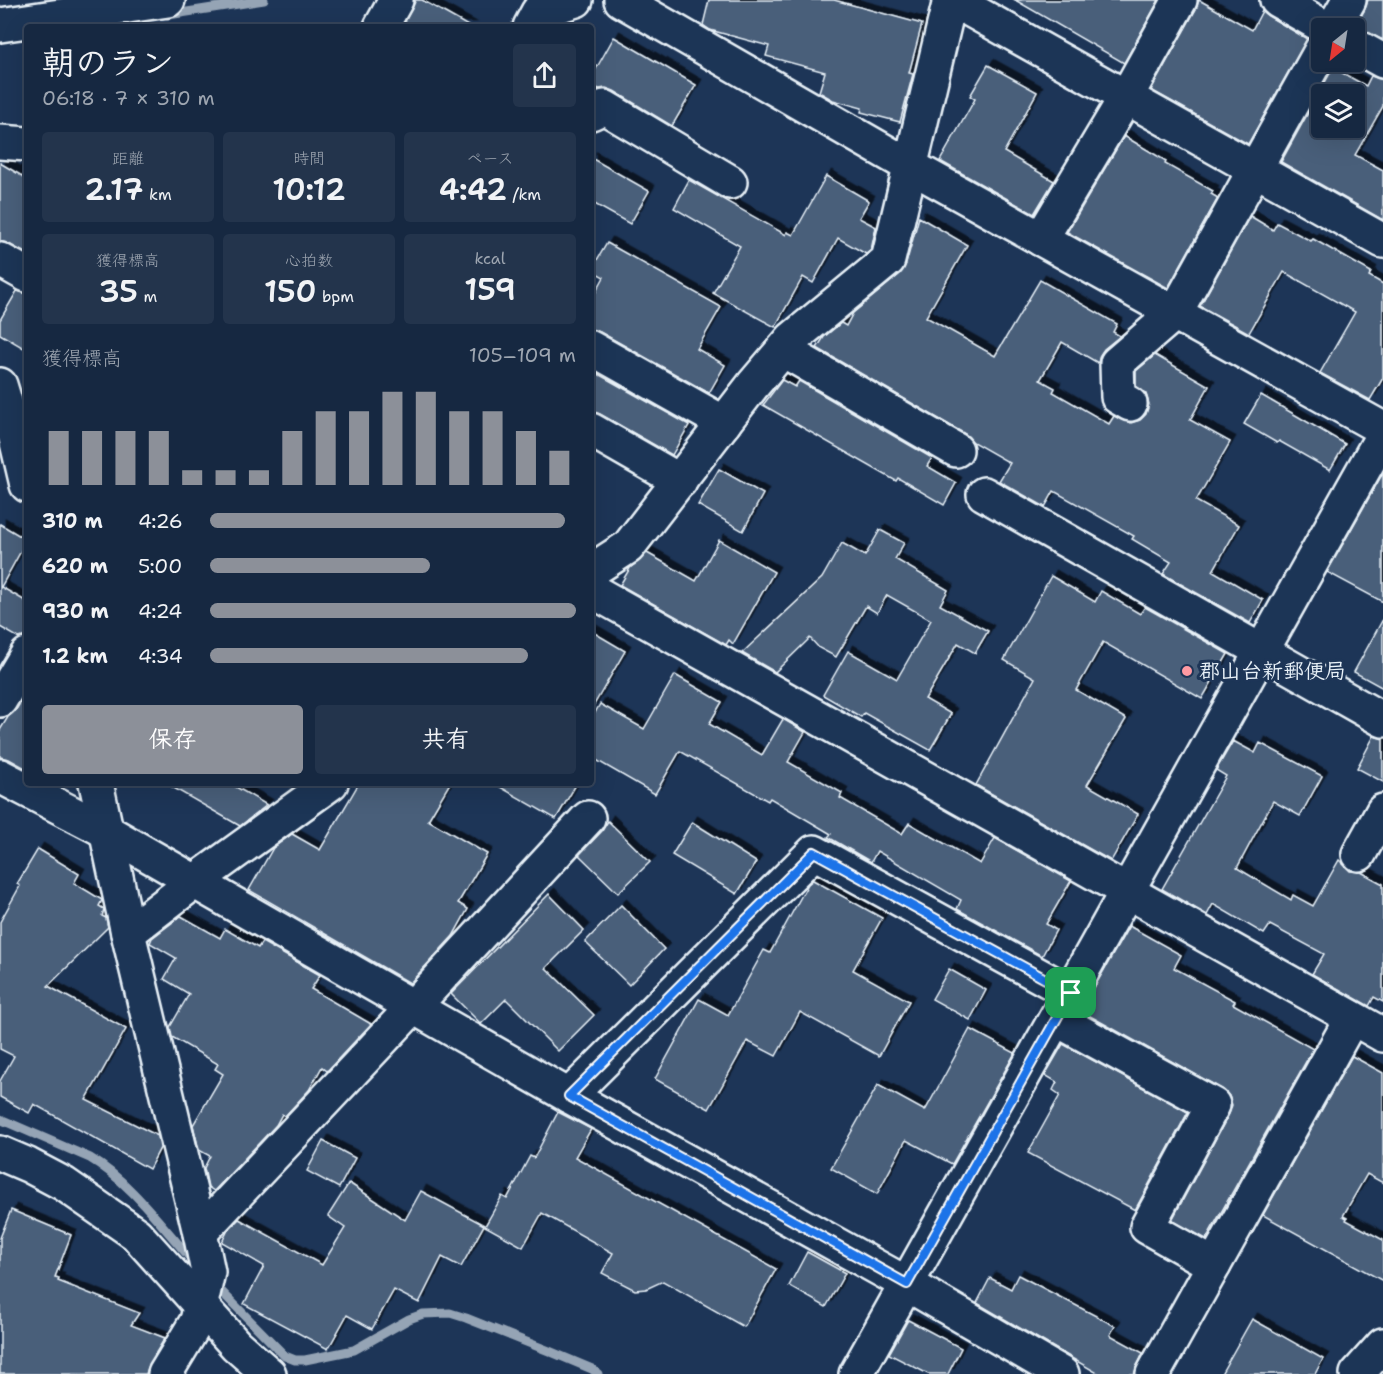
<!DOCTYPE html>
<html lang="ja">
<meta charset="utf-8">
<style>
:root{--surface:#162841;--page:#23344c;--text:#f1f3f6;--muted:#9ea6b1;--line:#35445a;--accent:#8c9099}
body{margin:0;font-family:"Shantell Sans","Klee One",sans-serif;background:var(--page);color:var(--text);height:100vh;display:flex;flex-direction:column;font-size:22px;white-space:nowrap}
*{box-sizing:border-box;margin:0}
p{font-size:20px;color:var(--muted)}
.icon{flex:none;width:33px;height:33px;fill:none;stroke:currentColor;stroke-width:2;stroke-linecap:round;stroke-linejoin:round}
.map{position:relative;flex:1;overflow:hidden}
.details{position:absolute;left:24px;top:24px;width:570px;height:762px;display:flex;flex-direction:column;background:var(--surface);border-radius:6px;box-shadow:0 6px 24px #0002,0 0 0 2px var(--line)}
.details>*{flex:none}
.needle{width:39px;rotate:210deg}
.fabs{position:absolute;left:1311px;top:18px;display:grid;gap:12px}
.fabs a{display:grid;place-items:center;width:54px;height:54px;border-radius:6px;background:var(--surface);box-shadow:0 6px 24px #0002,0 0 0 2px var(--line);font-size:30px}
.pin{position:absolute;display:grid;place-items:center;width:51px;height:51px;color:#fff;margin:-26px;border-radius:12px;box-shadow:0 3px 9px #0006}
.round{display:grid;place-items:center;flex:none;width:63px;height:63px;border-radius:6px;background:var(--page)}
.summary{display:flex;align-items:center;justify-content:space-between;height:102px;padding:0 18px}
h1{font-size:33px;font-weight:600;line-height:45px}
.stats{display:grid;grid-template-columns:repeat(3,1fr);gap:9px;height:102px;padding:6px 18px}
.stats div{display:grid;align-content:center;border-radius:6px;background:var(--page);text-align:center}
.stats b{font-size:30px;font-weight:600}
.stats small{font-size:16px;font-weight:400}
.stats p{font-size:16px}
.chart{height:168px;padding:12px 18px}
.chart p{display:flex;justify-content:space-between}
.chart svg{width:100%;height:108px;margin-top:6px;stroke:var(--accent);stroke-width:6}
.button{display:flex;gap:12px;margin-top:auto;padding:12px 18px}
.button a{flex:1;height:69px;border-radius:6px;background:var(--accent);color:#fff;font-size:24px;font-weight:600;line-height:69px;text-align:center}
.button a+a{background:var(--page);color:var(--text)}
ul{padding:0 18px;list-style:none;font-size:20px}
li{display:grid;grid-template-columns:96px 72px 1fr;align-items:center;height:45px}
li i{height:15px;border-radius:8px;background:var(--accent)}
.map>svg:first-child{display:block}
.lines{fill:none;stroke-linecap:round;stroke-linejoin:round}
.stream{stroke:#95a4b5;stroke-width:9}
.building{fill:#495e7a;stroke:#e8f1f8;stroke-width:1.5;fill-rule:evenodd;filter:url(#shadow)}
.minor-casing{stroke:#e8f1f8;stroke-width:38}
.minor{stroke:#1d3557;stroke-width:33}
.route-casing{stroke:#fff;stroke-width:12}
.route{stroke:#1a73e8;stroke-width:8}
.poi-dot{fill:#ff9aa2;stroke:#1d3557;stroke-width:2}
.labels{text-anchor:middle;dominant-baseline:central;stroke-width:6;stroke-linejoin:round;paint-order:stroke}
.poi-label{font-size:21px;font-weight:bold;fill:#e8f1f8;stroke:#1d3557;text-anchor:start}
</style>
<div class="map">
<svg width="1383" height="1374" viewBox="0 0 1383 1374">
<defs>
<filter id="shadow"><feDropShadow dx="5.5" dy="-5.5" stdDeviation="0" flood-color="#0009"/></filter>
</defs>
<rect width="100%" height="100%" fill="#1d3557"/>
<filter id="ink" filterUnits="userSpaceOnUse"><feTurbulence type="fractalNoise" baseFrequency=".0167" numOctaves="2"/><feDisplacementMap in="SourceGraphic" scale="12" xChannelSelector="R" yChannelSelector="G"/><feConvolveMatrix kernelMatrix="1 2 1 2 8 2 1 2 1" color-interpolation-filters="sRGB"/></filter>
<g filter="url(#ink)">
<g class="lines">
<!-- stream -->
<g class="stream">
<polyline points="168,15 264,0"/>
<path d="M 0,1119 L 90,1158 C 131,1182 163,1228 194,1262"/>
<polyline points="214,1284 285,1356 295,1360 305,1360 354,1350 409,1319 423,1314 450,1313 466,1318 549,1351 592,1369 598,1374"/>
</g>
</g>
<!-- building -->
<g class="building">
<polygon points="416,0 422,0 470,27 402,27"/>
<polygon points="709,0 834,0 922,24 909,73 913,74 900,122 861,112 862,108 833,100 819,92 825,72 766,56 769,46 710,30 703,25"/>
<polygon points="1015,0 1159,0 1124,63"/>
<polygon points="1199,0 1252,30 1262,11 1268,16 1307,39 1248,144 1151,90 1196,9"/>
<polygon points="1368,0 1383,0 1383,40 1355,27 1365,9"/>
<polygon points="614,37 696,85 672,126 614,91 606,88 599,89 591,85 591,78"/>
<polygon points="988,65 1037,92 1004,152 1054,181 1034,214 940,161 975,99 970,96"/>
<path d="M 1333,68 L 1366,86 L 1371,76 L 1383,80 L 1383,106 L 1355,155 L 1383,170 L 1383,220 L 1281,162 ZM 1322,94 L 1354,94 L 1354,128 L 1322,128 Z"/>
<polygon points="1124,136 1166,161 1165,164 1213,191 1211,194 1218,198 1168,288 1067,232"/>
<polygon points="591,158 649,191 630,224 591,202"/>
<polygon points="0,163 27,179 27,254 9,244 0,241"/>
<polygon points="826,176 869,201 859,218 876,227 871,250 866,254 838,238 813,283 803,277 775,327 713,293 740,246 674,208 689,180 786,235 787,232 793,235"/>
<polygon points="1250,216 1273,230 1277,223 1311,241 1313,239 1371,272 1369,276 1383,284 1383,378 1370,400 1320,373 1355,312 1284,272 1249,333 1200,306"/>
<polygon points="919,217 967,245 926,317 995,356 1040,280 1117,324 1113,332 1120,336 1104,349 1100,355 1098,363 1062,342 1040,380 1055,388 1053,392 1109,424 1114,416 1131,423 1140,420 1146,414 1149,404 1146,394 1136,386 1136,371 1155,355 1209,386 1190,420 1230,442 1196,501 1239,525 1213,571 1263,600 1250,623 1163,574 1171,562 1132,539 1134,536 1054,491 1045,507 999,481 1010,463 973,442 965,434 817,348 824,337 841,323 846,326 853,313 900,274 906,264"/>
<polygon points="607,243 721,307 697,349 725,365 709,393 600,332 591,329 591,301 604,277 591,270"/>
<polygon points="17,291 27,294 27,350 0,334 0,320"/>
<polygon points="591,370 689,425 672,455 600,414 591,411"/>
<polygon points="782,380 795,387 799,381 932,458 927,466 956,483 944,505 898,478 896,481 763,405"/>
<polygon points="1261,395 1345,444 1330,470 1279,441 1277,443 1244,424"/>
<polygon points="719,469 763,494 743,531 698,505"/>
<polygon points="1383,473 1383,602 1327,572"/>
<polygon points="0,524 27,540 1,587 27,602 27,636 19,638 0,627"/>
<polygon points="880,530 904,543 895,559 948,590 940,605 988,631 975,653 958,643 925,699 951,714 930,750 864,713 861,717 823,695 848,651 897,679 931,620 887,595 877,613 866,606 836,657 819,648 810,638 775,672 742,653 822,578 842,543 865,556"/>
<polygon points="719,540 774,572 733,644 729,640 726,645 620,585 630,568 647,553 696,581"/>
<polygon points="1051,576 1095,602 1101,591 1140,614 1145,607 1228,654 1202,699 1103,642 1076,690 1126,719 1087,785 1138,814 1111,861 976,785 1035,678 1004,660"/>
<polygon points="1383,619 1383,688 1354,672"/>
<polygon points="591,631 625,651 591,710"/>
<polygon points="675,675 722,702 709,724 762,755 783,719 805,732 788,762 842,793 840,798 902,834 909,823 980,864 995,838 1071,881 1046,924 1056,930 1042,956 957,909 961,900 877,851 871,862 828,837 831,834 770,798 768,801 680,751 655,794 591,757 591,720 600,704 644,729"/>
<polygon points="27,691 27,769 9,759 0,757 0,730 8,717 16,710"/>
<polygon points="1374,736 1383,739 1383,782 1357,768"/>
<polygon points="1233,741 1255,753 1260,743 1322,776 1300,816 1273,801 1237,868 1291,900 1293,895 1313,906 1339,860 1350,871 1361,872 1383,884 1383,1002 1374,997 1369,1006 1312,974 1324,954 1270,925 1264,934 1213,904 1207,915 1162,889 1226,776 1216,770"/>
<polygon points="165,783 229,783 267,805 240,826"/>
<polygon points="359,783 450,783 428,820 487,854 458,903 468,909 453,936 410,983 249,890 273,848 292,834 320,850"/>
<polygon points="493,783 577,783 556,819"/>
<polygon points="608,821 650,862 618,893 579,855 602,831"/>
<polygon points="692,822 756,862 737,894 672,855"/>
<polygon points="38,849 79,874 74,883 102,900 99,906 104,909 102,916 106,918 108,927 48,986 126,1029 86,1100 158,1136 160,1148 149,1169 34,1104 29,1113 0,1097 0,1081 14,1056 0,1049 0,922 20,886 17,884"/>
<polygon points="813,880 882,918 853,970 909,1001 879,1056 800,1012 776,1056 747,1041 709,1109 655,1079 699,999 728,1015 764,950 770,953 808,884"/>
<polygon points="549,894 584,930 546,968 594,1015 558,1051 506,999 481,1024 451,994"/>
<polygon points="621,905 664,949 629,985 585,942"/>
<polygon points="181,916 220,938 225,929 258,948 262,942 320,975 311,989 371,1024 327,1071 322,1067 309,1090 285,1116 282,1114 276,1125 214,1191 208,1187 204,1168 210,1156 199,1150 193,1125 223,1074 215,1069 218,1064 172,1037 170,1027 189,994 164,979 176,958 150,943 152,938"/>
<polygon points="1129,926 1181,955 1174,968 1235,1001 1233,1004 1313,1049 1206,1239 1172,1220 1229,1114 1232,1105 1229,1096 1222,1089 1081,1011"/>
<polygon points="949,969 986,990 970,1020 932,999"/>
<polygon points="970,1029 1015,1053 952,1164 906,1140 877,1194 831,1168 878,1085 925,1111"/>
<polygon points="1063,1044 1188,1112 1135,1210 1028,1153 1060,1095 1053,1090 1057,1082 1045,1075"/>
<polygon points="1352,1056 1383,1073 1383,1183 1367,1174 1343,1216 1347,1218 1346,1220 1383,1240 1383,1281 1263,1215"/>
<polygon points="558,1112 591,1129 575,1157 776,1269 744,1327 663,1281 646,1289 635,1290 602,1273 613,1253 542,1213 523,1247 485,1226 502,1196 507,1199 530,1156 534,1158"/>
<polygon points="323,1141 355,1158 339,1188 307,1171"/>
<polygon points="349,1183 405,1220 421,1191 484,1225 461,1267 442,1257 419,1303 394,1290 372,1329 347,1315 328,1349 244,1304 264,1266 222,1242 228,1230 239,1219 322,1265 345,1228 328,1216"/>
<polygon points="11,1210 71,1235 55,1277 59,1278 58,1281 139,1313 131,1325 165,1338 149,1364 146,1374 0,1374 0,1238"/>
<polygon points="807,1252 845,1273 826,1307 789,1286"/>
<polygon points="1018,1275 1115,1326 1110,1335 1143,1353 1134,1374 1099,1374 977,1303 990,1278 1011,1289"/>
<polygon points="1252,1319 1323,1359 1315,1374 1221,1374"/>
<polygon points="908,1320 961,1348 948,1374 928,1374 889,1354"/>
</g>
<g class="lines">
<defs>
<g id="minor">
<polyline points="621,0 910,166 1383,429"/>
<polyline points="953,0 1383,241"/>
<polyline points="1277,0 1326,28"/>
<polyline points="0,25 168,0"/>
<polyline points="381,27 396,0"/>
<polyline points="530,27 538,12 576,0"/>
<polyline points="1333,28 1349,0"/>
<polyline points="1354,45 1383,61"/>
<polyline points="591,113 604,107 730,182"/>
<polyline points="0,142 27,144"/>
<polyline points="1041,239 1126,97 1180,0"/>
<polyline points="0,260 27,275"/>
<polyline points="591,348 724,423"/>
<polyline points="783,350 956,450"/>
<polyline points="0,385 16,438 27,485"/>
<polyline points="1130,404 1118,397 1117,363 1175,313 1322,49"/>
<polyline points="591,430 680,481"/>
<polyline points="984,494 1383,720"/>
<polyline points="591,571 628,547 753,385 792,339 888,260 950,0"/>
<polyline points="591,590 1383,1035"/>
<polyline points="0,700 27,655"/>
<polyline points="0,776 108,832 569,1096 907,1284 1062,1374"/>
<polyline points="96,783 128,933 200,1233 208,1272 197,1321 165,1374"/>
<polyline points="1359,854 1383,811"/>
<polyline points="128,933 194,882 331,783"/>
<polyline points="1056,1019 1213,1105 1147,1227 1214,1265"/>
<polyline points="569,1096 814,852 1071,993"/>
<polyline points="0,1153 28,1165 64,1184 136,1234 236,1345 269,1374"/>
<polyline points="200,1233 413,1007 588,818"/>
<polyline points="856,1374 1383,435"/>
<polyline points="1153,1374 1352,1018"/>
<polyline points="1357,1374 1383,1345"/>
</g>
</defs>
<!-- minor casing -->
<use href="#minor" class="minor-casing"/>
<!-- minor -->
<use href="#minor" class="minor"/>
</g>
</g>
<g class="lines" filter="url(#ink)">
<defs>
<polygon id="route" points="814,852 1071,993 907,1284 569,1096"/>
</defs>
<!-- route casing -->
<use href="#route" class="route-casing"/>
<!-- route -->
<use href="#route" class="route"/>
</g>
<!-- markers -->
<circle class="poi-dot" cx="1187" cy="671" r="6"/>
<g class="labels">
<!-- poi labels -->
<g class="poi-label">
<text x="1199" y="671">郡山台新郵便局</text>
</g>
</g>
</svg>
<div class="fabs">
<a><svg class="needle" viewBox="-14 -14 28 28"><path d="M0-13l5 13h-10z" fill="#e53935"/><path d="M0 13l5-13h-10z" fill="#9ea6b1"/></svg></a>
<a><svg class="icon" aria-label="layers" viewBox="0 0 24 24"><path d="M12 4l9 5-9 5-9-5zM3 14l9 5 9-5"/></svg></a>
</div>
<div class="pin" style="left:1071px;top:993px;background:#1e9e55"><svg class="icon" aria-label="arrive" viewBox="0 0 24 24"><path d="M6 21V4h12l-3 4 3 4H6"/></svg></div>
<section class="details">
<div class="summary"><div><h1>朝のラン</h1><p>06:18 · 7 × 310 m</p></div><a class="round"><svg class="icon" aria-label="share" viewBox="0 0 24 24"><path d="M12 15V3M7 8l5-5 5 5M5 13v7h14v-7"/></svg></a></div>
<div class="stats">
<div><p>距離</p><b>2.17<small> km</small></b></div>
<div><p>時間</p><b>10:12</b></div>
<div><p>ペース</p><b>4:42<small> /km</small></b></div>
</div>
<div class="stats">
<div><p>獲得標高</p><b>35<small> m</small></b></div>
<div><p>心拍数</p><b>150<small> bpm</small></b></div>
<div><p>kcal</p><b>159</b></div>
</div>
<div class="chart"><p><span>獲得標高</span>105–109 m</p>
<svg viewBox="0 0 160 44" preserveAspectRatio="none"><path d="M5 44V22M15 44V22M25 44V22M35 44V22M45 44V38M55 44V38M65 44V38M75 44V22M85 44V14M95 44V14M105 44V6M115 44V6M125 44V14M135 44V14M145 44V22M155 44V30"/></svg>
</div>
<ul>
<li><b>310 m</b>4:26<i style="width:97%"></i></li>
<li><b>620 m</b>5:00<i style="width:60%"></i></li>
<li><b>930 m</b>4:24<i style="width:100%"></i></li>
<li><b>1.2 km</b>4:34<i style="width:87%"></i></li>
</ul>
<div class="button"><a>保存</a><a>共有</a></div>
</section>
</div>
